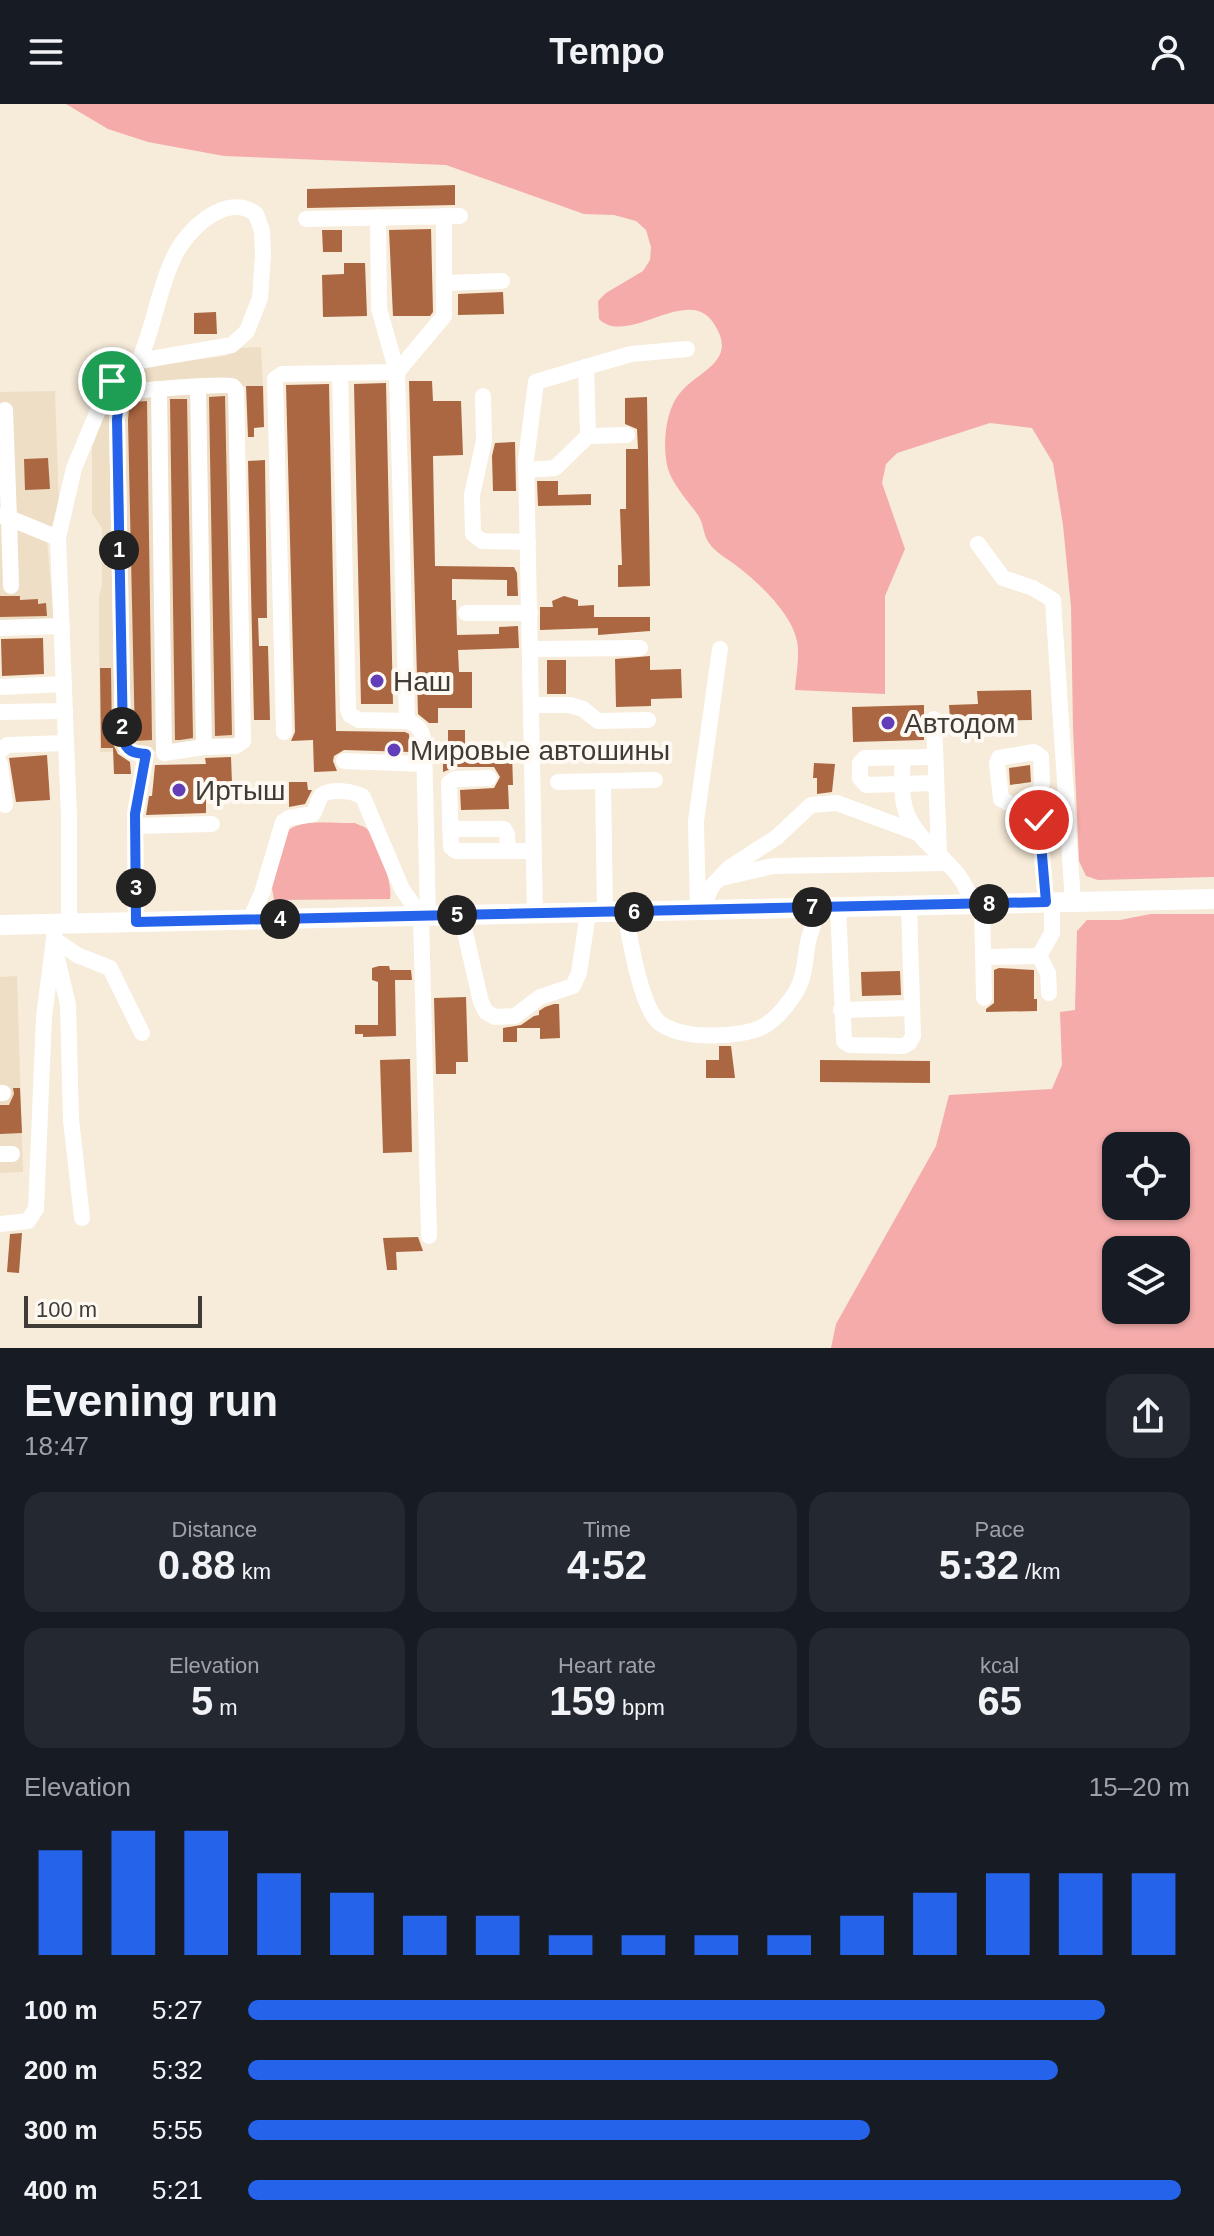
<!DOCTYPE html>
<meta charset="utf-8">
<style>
:root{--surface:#171b24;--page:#242831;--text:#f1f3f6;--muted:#9ea1a6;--accent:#2563eb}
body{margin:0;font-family:Arial,sans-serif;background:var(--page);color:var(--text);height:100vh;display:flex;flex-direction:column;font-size:30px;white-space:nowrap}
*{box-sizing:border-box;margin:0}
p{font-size:26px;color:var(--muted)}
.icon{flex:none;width:44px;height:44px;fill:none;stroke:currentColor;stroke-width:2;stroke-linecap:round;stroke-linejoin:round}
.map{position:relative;height:1244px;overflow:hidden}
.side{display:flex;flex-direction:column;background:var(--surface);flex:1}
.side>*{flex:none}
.fabs{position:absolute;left:1102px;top:1028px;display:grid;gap:16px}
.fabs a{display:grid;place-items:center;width:88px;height:88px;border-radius:16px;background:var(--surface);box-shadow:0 2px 6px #0004;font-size:40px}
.scale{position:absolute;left:24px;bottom:20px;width:178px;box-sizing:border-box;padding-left:8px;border:4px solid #403c35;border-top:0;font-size:22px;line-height:28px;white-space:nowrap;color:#403c35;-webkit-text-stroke:6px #fef9f2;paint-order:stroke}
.pin{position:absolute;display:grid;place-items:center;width:68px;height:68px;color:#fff;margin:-34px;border:4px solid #fff;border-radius:50%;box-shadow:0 2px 8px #0007}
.km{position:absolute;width:40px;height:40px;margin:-20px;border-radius:50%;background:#222;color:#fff;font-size:22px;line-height:40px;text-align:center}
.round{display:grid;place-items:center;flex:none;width:84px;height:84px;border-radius:24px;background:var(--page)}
.summary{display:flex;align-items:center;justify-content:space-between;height:136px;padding:0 24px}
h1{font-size:44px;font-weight:600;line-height:60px}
.metrics{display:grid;grid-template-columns:repeat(3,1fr);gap:12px;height:136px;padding:8px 24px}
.metrics div{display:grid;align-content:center;border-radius:20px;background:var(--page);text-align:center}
.metrics b{font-size:40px;font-weight:600}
.metrics small{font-size:22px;font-weight:400}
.metrics p{font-size:22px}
.chart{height:224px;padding:16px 24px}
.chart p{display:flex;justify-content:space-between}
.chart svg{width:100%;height:144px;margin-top:8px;stroke:var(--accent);stroke-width:6}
ul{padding:0 24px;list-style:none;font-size:26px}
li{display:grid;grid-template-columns:128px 96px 1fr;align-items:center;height:60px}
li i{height:20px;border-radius:10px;background:var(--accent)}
header{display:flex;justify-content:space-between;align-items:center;height:104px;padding:0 24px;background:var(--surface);font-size:36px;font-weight:600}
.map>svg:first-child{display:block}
.built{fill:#eedec6}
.green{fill:#f4abaa;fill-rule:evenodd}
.building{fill:#aa6741}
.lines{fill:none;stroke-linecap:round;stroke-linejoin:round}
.minor{stroke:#fff;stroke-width:16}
.major{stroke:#fff;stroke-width:20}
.route-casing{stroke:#fff;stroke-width:16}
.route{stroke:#2563eb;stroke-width:10}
.poi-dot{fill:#623fb8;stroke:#fef9f2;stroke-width:3}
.labels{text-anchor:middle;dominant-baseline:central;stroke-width:8;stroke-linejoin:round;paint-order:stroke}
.poi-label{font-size:28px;fill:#403c35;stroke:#fef9f2;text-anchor:start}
</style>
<header><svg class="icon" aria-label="menu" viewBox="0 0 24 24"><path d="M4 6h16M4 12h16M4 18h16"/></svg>Tempo<svg class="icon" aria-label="person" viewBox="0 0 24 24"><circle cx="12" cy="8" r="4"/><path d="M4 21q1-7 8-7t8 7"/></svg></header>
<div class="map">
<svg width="1214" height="1244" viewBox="0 0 1214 1244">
<rect width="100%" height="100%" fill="#f7ebd9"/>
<!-- built -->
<g class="built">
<polygon points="261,243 263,282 241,283 247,645 100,648 99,493 102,481 102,424 92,409 92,343 112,288 137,263 226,252 238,244"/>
<polygon points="55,287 59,404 47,436 54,517 0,519 0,288"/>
<polygon points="17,872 23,1068 0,1069 0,873"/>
</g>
<!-- green -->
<g class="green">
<path d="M 66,0 L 1214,0 L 1214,773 L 1098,776 L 1086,772 L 1079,757 L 1073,623 L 1071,503 L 1063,421 L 1053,359 L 1032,324 L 990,319 L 897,349 L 886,360 L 882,379 L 905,445 L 885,492 L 885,590 L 795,586 C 796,571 800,552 797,537 C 792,511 762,482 742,466 C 733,458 715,449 709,439 C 703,431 704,420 698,411 C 688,397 673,381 668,365 C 662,343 665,306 680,289 C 699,266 741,257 712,217 C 686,182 627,243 599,215 L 598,197 L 606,189 L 643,167 L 650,156 L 651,143 L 646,126 L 636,117 L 614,111 L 584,110 L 446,61 L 224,52 L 148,38 L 108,25 Z"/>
<path d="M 355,719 C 358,721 364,722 367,725 C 377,733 394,783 390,795 L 274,796 L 272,784 L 287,727 C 302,714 335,720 355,719 Z"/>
<path d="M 1151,810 L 1214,810 L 1214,1244 L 831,1244 L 836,1220 L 936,1042 L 949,991 L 1052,985 L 1062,961 L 1060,908 L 1075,906 L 1077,827 L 1087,816 L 1120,816 ZM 1116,1042 L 1176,1042 L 1176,1102 L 1116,1102 ZM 1116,1146 L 1176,1146 L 1176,1206 L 1116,1206 Z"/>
</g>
<!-- building -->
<g class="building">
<polygon points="455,81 455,101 307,104 307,85"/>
<polygon points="431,125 433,208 430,212 393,212 389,126"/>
<polygon points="322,126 342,126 342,148 323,148"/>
<polygon points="344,159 365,159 367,212 323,213 322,171 344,170"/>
<polygon points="503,188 504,210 458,211 458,190"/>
<polygon points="216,208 217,230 194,230 194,209"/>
<polygon points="409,277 432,277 433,297 461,297 463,351 433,352 435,462 514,463 517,469 518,492 507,492 507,476 452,475 452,496 456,496 457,531 499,530 499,523 518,522 519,544 458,546 459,568 472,568 472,604 438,604 438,619 429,619 418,610"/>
<polygon points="386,279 393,600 361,600 354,280"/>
<polygon points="329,280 336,627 405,628 409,630 410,648 344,646 334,652 333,657 337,667 314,668 313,636 291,637 295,628 286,281"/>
<polygon points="246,282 263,282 264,323 254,324 254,333 248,333"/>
<polygon points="225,292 232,631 215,632 209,293"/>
<polygon points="647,293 650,482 618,483 618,461 622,461 620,405 626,405 626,345 638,345 637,325 625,320 625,294"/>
<polygon points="170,295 187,295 193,634 180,636 175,636"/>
<polygon points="147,297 152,636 135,637 128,316 129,304 134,298"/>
<polygon points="515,338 516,387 493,387 492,352 495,339"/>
<polygon points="48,354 50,385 25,386 24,355"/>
<polygon points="265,356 267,514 258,514 259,542 268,542 270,616 254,616 248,357"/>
<polygon points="537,377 558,377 558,391 591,390 591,401 538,402"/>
<polygon points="0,492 20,492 20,496 38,495 38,500 46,499 47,512 0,513"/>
<polygon points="564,492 578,496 578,502 594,501 594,513 650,513 650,527 598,531 598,524 540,526 540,503 553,503 552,497"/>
<polygon points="43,534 44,570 2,572 1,535"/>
<polygon points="650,552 650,566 681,565 682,594 651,595 651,602 616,603 615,555"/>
<rect x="547" y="556" width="19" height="34"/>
<polygon points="100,564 111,564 112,638 118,650 130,658 131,670 114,670 113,644 101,644"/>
<polygon points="1031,586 1032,616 978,617 978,612 950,613 949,601 978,600 977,587"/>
<polygon points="924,601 924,636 853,638 852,603"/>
<polygon points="448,626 465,626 465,650 512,649 513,681 508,681 509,705 461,706 460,686 494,684 500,673 494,663 456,663 443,668 443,652 448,651"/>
<polygon points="47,651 50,696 16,698 9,654"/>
<polygon points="231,653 232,680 206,680 206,709 146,711 149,692 152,692 155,661 206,660 205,654"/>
<polygon points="814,659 835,660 832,688 817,690 817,674 813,674"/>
<polygon points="1030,661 1031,678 1010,681 1009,664"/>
<polygon points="289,678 307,678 308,686 312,686 305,700 289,703"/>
<polygon points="379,862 389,862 390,866 411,866 412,876 395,876 396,932 363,933 363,930 355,930 355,921 378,921 378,878 372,876 372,864"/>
<polygon points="999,864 1034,866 1034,895 1037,895 1037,907 986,908 986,905 994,899 994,866"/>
<polygon points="900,867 901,891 862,892 861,868"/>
<polygon points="466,893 468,958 456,958 456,970 436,970 434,894"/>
<polygon points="554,900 559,900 560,934 540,935 540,924 517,924 517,938 503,938 503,924 521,921 534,912 539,911 539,907 545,903"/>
<polygon points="719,942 731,942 735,974 706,974 706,956 719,956"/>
<polygon points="410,955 412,1048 383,1049 380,956"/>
<polygon points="820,956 930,957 930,979 820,978"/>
<polygon points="13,984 20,984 22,1029 0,1030 0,1001 9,1001 14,990"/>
<polygon points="22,1129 19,1169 7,1168 10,1130"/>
<polygon points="418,1133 423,1147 396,1148 397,1166 387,1166 383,1134"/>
</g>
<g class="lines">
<!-- minor -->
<g class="minor">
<polyline points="306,115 460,112"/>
<polyline points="445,179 502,177"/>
<polyline points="340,269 348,605 350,611 359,616 407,617 397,268 379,205 378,113"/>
<polyline points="159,286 164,649 204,643"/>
<polyline points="483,292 484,337 472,391 473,430 482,437 528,438"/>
<polyline points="5,306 9,414 58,434"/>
<polyline points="588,332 627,331"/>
<polyline points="526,366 555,364 588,332 586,263 631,250 687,245"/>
<polyline points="2,412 9,414 11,482"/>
<polyline points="978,440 1003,474 1033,484 1053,496 1073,798"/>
<polyline points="466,509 530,509"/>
<polyline points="0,524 62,522"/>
<polyline points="530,545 640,544"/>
<polyline points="0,583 64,580"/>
<polyline points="531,601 570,601 583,605 598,617 648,616"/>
<polyline points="0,608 65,607"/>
<polyline points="934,615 939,751"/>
<path d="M 407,617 C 419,621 422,627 424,639 L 428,812"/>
<polyline points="284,628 275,275 282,270 397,268 444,212 444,112"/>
<polyline points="0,647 7,641 66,639"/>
<polyline points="935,653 865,654 860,659 860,674 866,681 936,679"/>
<path d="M 902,654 C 903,671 900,694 907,710 C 921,745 966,762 971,800"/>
<polyline points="344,657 424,660"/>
<polyline points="0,660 5,701"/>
<polyline points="489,674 455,675 449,679 451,743 456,747 533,747"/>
<polyline points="603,677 605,808"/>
<polyline points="558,678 655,676"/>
<polyline points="1039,716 1001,695 997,659 999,654 1034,648 1041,653 1042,678 1038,705 1046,798"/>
<polyline points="135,722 212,720"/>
<polyline points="450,725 504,725 507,730 508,747"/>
<polyline points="721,774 773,762 946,759"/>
<polyline points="982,800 984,894"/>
<polyline points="838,803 844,937 850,941 904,942 909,939 913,932 909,802"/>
<polyline points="698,806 696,717 720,545"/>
<polyline points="701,806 712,782 729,764 777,733 811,701 837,699 918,729"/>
<path d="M 625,808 C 630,836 639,892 655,914 C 671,937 742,935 764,922 C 778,914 789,899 797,886 C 805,872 805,854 808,838 C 811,826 815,815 819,803"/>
<polyline points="535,810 526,356 536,278 586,263"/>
<polyline points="461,811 481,898 486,908 495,913 515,912 540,893 573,882 579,869 588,809"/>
<path d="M 250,815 L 262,789 L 283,718 L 289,714 L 313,710 C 316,705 318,695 322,691 C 331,684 354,687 363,693 L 402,785 L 421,812 L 429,1132"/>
<path d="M 136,818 L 135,710 L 146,650 C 134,649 126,648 123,635 L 117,315 L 119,299 L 129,288 C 141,286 225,279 232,282 C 234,283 235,285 236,286 L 243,637 L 236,642 L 204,643 L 198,283"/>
<path d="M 69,820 L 69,713 L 58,434 L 74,364 L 107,285 L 120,268 L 139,257 L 232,241 L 247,227 L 260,194 L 263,151 L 262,127 L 256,110 C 226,87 185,127 173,155 C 158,187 154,223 139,257"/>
<polyline points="54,835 77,851 110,864 142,929"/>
<polyline points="1039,852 1048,869 1049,889"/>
<polyline points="983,853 1039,852 1052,829 1052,798"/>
<polyline points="57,854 68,901 71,1016 82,1114"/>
<polyline points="841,906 912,904"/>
<polyline points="0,989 3,989"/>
<polyline points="0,1050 12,1050"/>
<polyline points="0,1120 28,1117 36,1105 44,913 54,835 54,820"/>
</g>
<!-- major -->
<polyline class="major" points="0,821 1214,795"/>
</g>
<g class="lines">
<defs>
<path id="route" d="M 112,277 L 125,290 L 119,299 L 117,315 L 123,635 C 126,648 134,649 146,650 L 135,710 L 136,818 L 1046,798 L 1039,716"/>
</defs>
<!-- route casing -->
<use href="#route" class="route-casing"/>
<!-- route -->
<use href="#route" class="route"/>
</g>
<!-- markers -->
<g class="poi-dot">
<circle cx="377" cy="577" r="8"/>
<circle cx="888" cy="619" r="8"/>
<circle cx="394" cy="646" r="8"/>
<circle cx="179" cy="686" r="8"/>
</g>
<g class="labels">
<!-- poi labels -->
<g class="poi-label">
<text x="393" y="577">Наш</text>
<text x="904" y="619">Автодом</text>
<text x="410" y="646">Мировые автошины</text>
<text x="195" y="686">Иртыш</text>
</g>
</g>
</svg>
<div class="fabs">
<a><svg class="icon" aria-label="locate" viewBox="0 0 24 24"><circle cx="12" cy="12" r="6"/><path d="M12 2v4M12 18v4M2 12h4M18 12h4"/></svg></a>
<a><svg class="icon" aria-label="layers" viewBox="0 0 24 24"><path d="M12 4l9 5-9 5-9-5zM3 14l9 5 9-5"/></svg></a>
</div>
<div class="scale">100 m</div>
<div class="pin" style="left:112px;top:277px;background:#1e9e55"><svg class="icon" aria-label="arrive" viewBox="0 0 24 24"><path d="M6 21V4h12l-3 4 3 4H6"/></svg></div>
<div class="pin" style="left:1039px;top:716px;background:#d93025"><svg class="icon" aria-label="check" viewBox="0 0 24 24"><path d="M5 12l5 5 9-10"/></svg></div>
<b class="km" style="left:119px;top:446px">1</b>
<b class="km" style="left:122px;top:623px">2</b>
<b class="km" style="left:136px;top:784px">3</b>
<b class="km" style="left:280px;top:815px">4</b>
<b class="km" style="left:457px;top:811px">5</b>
<b class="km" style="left:634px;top:808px">6</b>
<b class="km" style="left:812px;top:803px">7</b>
<b class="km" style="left:989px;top:800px">8</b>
</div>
<section class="side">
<div class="summary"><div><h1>Evening run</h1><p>18:47</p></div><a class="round"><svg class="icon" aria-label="share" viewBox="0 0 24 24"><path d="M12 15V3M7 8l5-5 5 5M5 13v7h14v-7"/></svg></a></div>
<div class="metrics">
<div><p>Distance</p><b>0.88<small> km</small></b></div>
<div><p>Time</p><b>4:52</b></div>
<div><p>Pace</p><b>5:32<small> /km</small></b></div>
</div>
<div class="metrics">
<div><p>Elevation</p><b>5<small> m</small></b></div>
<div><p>Heart rate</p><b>159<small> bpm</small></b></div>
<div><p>kcal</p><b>65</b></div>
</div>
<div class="chart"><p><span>Elevation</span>15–20 m</p>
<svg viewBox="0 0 160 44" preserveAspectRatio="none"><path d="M5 44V12M15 44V6M25 44V6M35 44V19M45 44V25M55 44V32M65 44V32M75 44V38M85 44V38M95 44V38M105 44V38M115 44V32M125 44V25M135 44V19M145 44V19M155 44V19"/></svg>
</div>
<ul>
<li><b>100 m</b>5:27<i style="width:91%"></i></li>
<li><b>200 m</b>5:32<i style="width:86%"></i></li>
<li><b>300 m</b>5:55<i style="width:66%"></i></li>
<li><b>400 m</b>5:21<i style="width:99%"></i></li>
</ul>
</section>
